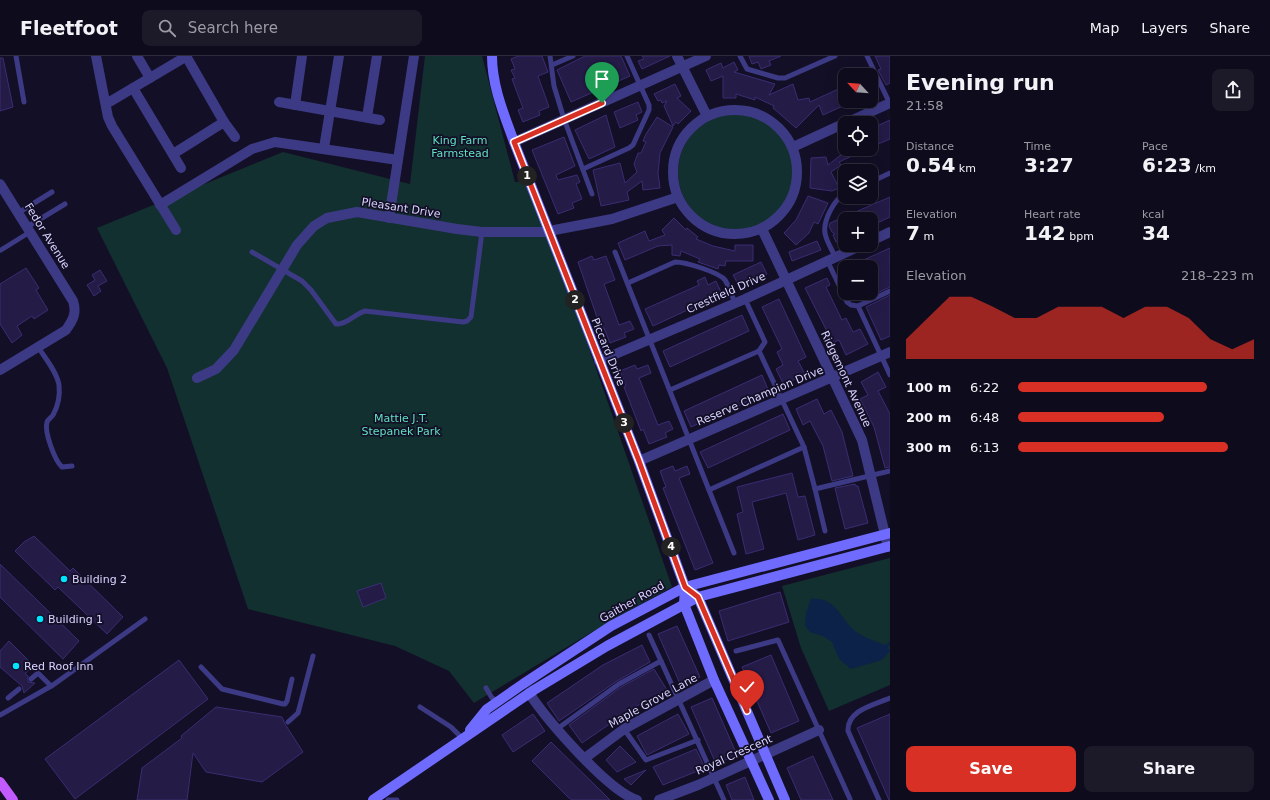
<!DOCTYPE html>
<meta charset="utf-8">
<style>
:root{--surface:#0e0b1c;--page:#1c1929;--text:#f1f3f6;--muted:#9b9ba3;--line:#2e2b3b;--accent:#d93025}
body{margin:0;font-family:"DejaVu Sans",sans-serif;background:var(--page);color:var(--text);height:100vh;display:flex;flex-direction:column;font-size:15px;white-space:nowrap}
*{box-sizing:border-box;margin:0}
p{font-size:13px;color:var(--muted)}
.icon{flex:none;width:22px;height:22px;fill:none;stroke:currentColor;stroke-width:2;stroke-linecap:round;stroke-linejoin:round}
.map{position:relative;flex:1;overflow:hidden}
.drawer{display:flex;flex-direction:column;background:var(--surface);width:380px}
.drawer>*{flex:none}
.needle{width:26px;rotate:296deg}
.tools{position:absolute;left:838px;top:12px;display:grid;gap:8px}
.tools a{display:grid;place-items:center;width:40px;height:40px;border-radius:8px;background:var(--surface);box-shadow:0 4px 16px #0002,0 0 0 1px var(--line);font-size:20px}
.pin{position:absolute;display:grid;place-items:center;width:34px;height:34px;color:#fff;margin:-41px -17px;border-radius:50% 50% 50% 0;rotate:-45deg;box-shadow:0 0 4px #0007}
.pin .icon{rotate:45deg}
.km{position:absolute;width:20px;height:20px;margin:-10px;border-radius:50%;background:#222;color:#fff;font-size:11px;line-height:20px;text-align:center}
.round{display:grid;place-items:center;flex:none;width:42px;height:42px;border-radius:8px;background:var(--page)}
.headline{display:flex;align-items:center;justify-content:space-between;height:68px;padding:0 16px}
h1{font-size:22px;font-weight:700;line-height:30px}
.stats{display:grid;grid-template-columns:repeat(3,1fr);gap:6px;height:68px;padding:4px 16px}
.stats div{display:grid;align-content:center}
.stats b{font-size:20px;font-weight:700}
.stats small{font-size:11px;font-weight:400}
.stats p{font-size:11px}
.chart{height:112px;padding:8px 16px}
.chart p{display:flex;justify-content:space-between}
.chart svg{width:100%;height:72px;margin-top:4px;fill:var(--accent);opacity:.7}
.button{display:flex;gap:8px;margin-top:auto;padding:8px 16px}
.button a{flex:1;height:46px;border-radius:8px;background:var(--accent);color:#fff;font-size:16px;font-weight:700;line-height:46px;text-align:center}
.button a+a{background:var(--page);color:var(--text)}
ul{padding:0 16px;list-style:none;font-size:13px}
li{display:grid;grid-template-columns:64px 48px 1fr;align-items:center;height:30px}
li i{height:10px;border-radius:5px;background:var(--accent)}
header{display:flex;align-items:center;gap:24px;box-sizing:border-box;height:56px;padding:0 20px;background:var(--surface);border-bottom:1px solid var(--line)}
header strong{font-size:19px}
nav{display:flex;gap:22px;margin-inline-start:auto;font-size:14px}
.search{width:280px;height:36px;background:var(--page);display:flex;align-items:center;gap:10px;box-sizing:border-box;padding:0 14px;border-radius:8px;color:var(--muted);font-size:15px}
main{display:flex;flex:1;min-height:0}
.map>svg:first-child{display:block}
.green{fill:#12302f}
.water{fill:#0c2248}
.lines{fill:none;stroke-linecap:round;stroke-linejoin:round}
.stream{stroke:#0c2248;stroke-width:2.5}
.building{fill:#241b47;stroke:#3b2d73}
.lane{stroke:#3d3a85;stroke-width:5}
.street{stroke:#3d3a85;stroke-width:10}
.secondary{stroke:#6f6bff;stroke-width:10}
.primary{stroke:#c25bff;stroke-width:10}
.route-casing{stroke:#fff;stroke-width:8}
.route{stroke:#d93025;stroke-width:5}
.poi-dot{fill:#00e5ff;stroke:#130f26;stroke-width:1.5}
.labels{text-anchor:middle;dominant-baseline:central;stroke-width:3.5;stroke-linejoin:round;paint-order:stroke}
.park-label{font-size:11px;fill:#5fe0c0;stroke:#130f26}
.street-label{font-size:11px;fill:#d9d4ff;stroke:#130f26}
.poi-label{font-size:11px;fill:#d9d4ff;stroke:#130f26;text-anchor:start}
</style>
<header>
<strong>Fleetfoot</strong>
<div class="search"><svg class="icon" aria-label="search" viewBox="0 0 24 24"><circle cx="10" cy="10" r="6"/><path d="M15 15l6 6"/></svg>Search here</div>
<nav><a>Map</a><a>Layers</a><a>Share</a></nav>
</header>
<main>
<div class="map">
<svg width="890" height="744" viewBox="0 0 890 744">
<rect width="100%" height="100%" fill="#130f26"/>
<!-- green -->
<g class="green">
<polygon points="425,0 482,0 515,126 527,125 549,177 672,531 617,561 474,647 449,615 395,590 248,553 167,312 97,172 283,96 410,128"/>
<circle cx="736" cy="116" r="58"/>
<polygon points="890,502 890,629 829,655 801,592 782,530"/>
</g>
<!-- water -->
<path class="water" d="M 811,543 C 836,541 839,561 855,575 C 864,582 876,585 887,590 L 890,595 L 882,604 L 851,613 L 839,603 L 832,586 L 823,580 L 810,576 L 805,570 L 806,557 Z"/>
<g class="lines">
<!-- stream -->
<polyline class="stream" points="887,590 890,587"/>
</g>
<!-- building -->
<g class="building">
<polygon points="518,0 542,0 548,16 538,20 549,51 539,55 540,59 523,66 518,54 523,52 512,23 515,22 511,14 515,13 511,3"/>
<polygon points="585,0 621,0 630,20 571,46 557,14"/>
<polygon points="642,0 670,0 642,13 638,5 644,3"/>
<polygon points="749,0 781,0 769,5 771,9 761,13 758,6 752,8"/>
<polygon points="875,0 890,0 890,27 886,29 878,14 881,13"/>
<polygon points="0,2 3,2 13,51 0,55"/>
<polygon points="734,6 738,14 734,16 775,28 769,39 793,28 798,44 809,42 810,46 845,30 845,49 823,59 819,49 796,72 773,52 774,50 755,41 755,44 736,38 736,42 723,42 723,20 711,25 706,14 721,7 723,12"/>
<polygon points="871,18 878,33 871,36"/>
<polygon points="675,28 681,40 677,42 691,55 678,68 676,66 673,70 664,50 667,45 662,47 661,44 658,45 654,38"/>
<polygon points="638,46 642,56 636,59 638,64 620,72 614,56"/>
<polygon points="606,59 615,91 589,103 575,74"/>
<polygon points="657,61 673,71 660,97 658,117 660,132 643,134 642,125 627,136 629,144 601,150 593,114 620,107 625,127 637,116 634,108 638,97 641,97 646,86 643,85 646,78"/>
<polygon points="890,64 890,83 871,91 871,73"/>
<polygon points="564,81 575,110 556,119 558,124 577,119 580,126 576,128 582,143 572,147 574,152 558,158 532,94"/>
<polygon points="840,93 867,93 839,106 841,109 831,116 839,132 832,135 810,132 811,102 826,101 828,109 842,98"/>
<polygon points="808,140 828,147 818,168 814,166 809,177 796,189 784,177 796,164"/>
<polygon points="890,141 890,161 871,170 871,163 845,163 845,184 836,186 833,179 835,178 832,176 829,170 830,167"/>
<polygon points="674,162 686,174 687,172 698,181 696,183 713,190 735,195 735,189 753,189 753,205 726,205 725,210 719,209 718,213 698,206 700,203 681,195 680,200 672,199 672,189 658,190 625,204 618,187 645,175 649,185 665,179 662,174"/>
<polygon points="817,185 821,194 792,205 789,196"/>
<polygon points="890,192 890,231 862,244 859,237 871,237 871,211 848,211"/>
<polygon points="592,200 594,204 606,200 615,224 604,228 619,269 630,265 634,273 624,277 626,281 610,287 604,272 601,273 578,206"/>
<polygon points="761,206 767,218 749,226 748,223 738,228 733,219"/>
<polygon points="26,212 39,232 36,234 48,254 34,263 32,260 17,270 22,279 12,287 0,268 0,228"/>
<polygon points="100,214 107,225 98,230 101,235 94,240 87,229 95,224 92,219"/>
<polygon points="705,221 708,229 716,225 722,238 653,270 645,253 699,229 697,225"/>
<polygon points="827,222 830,229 826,231 842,264 846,262 853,276 860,273 868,288 846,299 839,284 833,287 805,232"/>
<polygon points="890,239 890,280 881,284 866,251"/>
<polygon points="779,243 806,301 798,305 805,318 784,329 776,313 783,309 777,296 782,293 762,251"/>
<polygon points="742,259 749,275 670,311 663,295"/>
<polygon points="635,309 637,313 648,309 651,317 639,322 658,369 669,365 673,373 665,377 667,381 649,388 643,373 641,375 624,331 626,330 620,315"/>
<polygon points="878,316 886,331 878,335 890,358 890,411 885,412 874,371 860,343 868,339 861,326"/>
<polygon points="762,319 769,336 691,371 684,355"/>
<polygon points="817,343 824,358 831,354 842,376 853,420 832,425 823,390 810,365 803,369 796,353"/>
<polygon points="783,358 790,374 708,412 700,396"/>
<polygon points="673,410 675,415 687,410 690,418 679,422 713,507 695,514 663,432 666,431 660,415"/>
<polygon points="792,417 798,441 805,440 815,479 798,484 786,437 752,446 764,493 746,498 737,458 743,456 737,431"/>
<polygon points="855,428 856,430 858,430 868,467 845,473 835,432"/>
<polygon points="34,480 70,515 73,512 123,561 107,578 58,531 55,534 15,495 24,486"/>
<polygon points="0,508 79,585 63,603 0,541"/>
<polygon points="381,527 386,542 363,551 357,535"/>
<polygon points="780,536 789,566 728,585 719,555"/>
<polygon points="677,570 700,621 681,630 658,578"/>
<polygon points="9,585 33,609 25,618 28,620 28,626 35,627 24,637 22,630 0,611 0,595"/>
<polygon points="642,589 650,606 617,625 559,665 547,647 603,609"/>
<polygon points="771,599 799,665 771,677 742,611"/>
<polygon points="179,604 208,643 75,743 45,703"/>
<polygon points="654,613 667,634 633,652 582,687 569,669 621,631"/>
<polygon points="712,642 737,699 716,708 691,651"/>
<polygon points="216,651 282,661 285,668 303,696 262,726 206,716 193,697 187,744 137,744 142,712 182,682 181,680"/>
<polygon points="533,658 545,675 513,696 502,679"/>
<polygon points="678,658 689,678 647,699 637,680"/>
<polygon points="890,658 890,744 889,744 857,672"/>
<polygon points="551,686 600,734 610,744 572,744 568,741 532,705"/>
<polygon points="620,690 636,706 617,716 606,704"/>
<polygon points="696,693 705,712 663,729 653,711"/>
<polygon points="813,700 833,744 801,744 787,712"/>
<polygon points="646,714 631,729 624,723"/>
<polygon points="745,721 754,744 732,744 726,729"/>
</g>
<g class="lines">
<!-- lane -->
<g class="lane">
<polyline points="16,0 24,46"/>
<polyline points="550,0 554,30 564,63 592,138"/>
<polyline points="740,0 747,13 778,22 785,22 835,0"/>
<polyline points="867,0 890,48"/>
<polyline points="552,9 573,0"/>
<polyline points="583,113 629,92 633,89 649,54 649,49 627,0"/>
<polyline points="871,126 890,117"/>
<polyline points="18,157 52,136"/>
<polyline points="27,171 65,148"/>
<polyline points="1,194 30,176"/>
<path d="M 252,196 L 302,225 L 311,234 L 336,268 C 346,269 355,258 365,255 L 463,266 L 467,265 L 471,261 L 482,176"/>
<polyline points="615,196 709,434 804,391"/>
<path d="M 835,201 C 832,193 826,185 825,177 C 823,165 834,143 845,138"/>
<polyline points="827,204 847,246 851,249 858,250 890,319"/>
<path d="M 628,227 L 675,206 C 685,206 719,216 725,224 C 729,230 732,240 735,247"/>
<polyline points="745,243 765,286 759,295 804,391 815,433 890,415"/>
<polyline points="858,250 890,235"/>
<path d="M 38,291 C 45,302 57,316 59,329 C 60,338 58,350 53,359 C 52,361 48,363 47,366 C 44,376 55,405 62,411 L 72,410"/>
<polyline points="670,334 759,295"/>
<polyline points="815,433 825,475"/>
<polyline points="709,434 734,497"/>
<polyline points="649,579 661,605"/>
<polyline points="736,595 778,584 850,743"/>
<polyline points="201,611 222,633 283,648 285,648 287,645 292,623"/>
<polyline points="31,623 38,617 51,630"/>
<polyline points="486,632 492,642 498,645"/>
<polyline points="8,642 19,633"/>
<polyline points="420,651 451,671 463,683"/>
<polyline points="0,659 53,629 145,563"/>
<polyline points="288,666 298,657 313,600"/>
<polyline points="557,673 619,628 661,605 724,744"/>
<polyline points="624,673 646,704 698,684"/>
<polyline points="388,744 397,744"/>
<path d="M 879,744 L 848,675 C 847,654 874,649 890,642"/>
</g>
<!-- street -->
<g class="street">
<polyline points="96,0 108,61 112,70 176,174"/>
<polyline points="137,0 150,22"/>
<polyline points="677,0 707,60"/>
<polyline points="133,32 181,112"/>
<polyline points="279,46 380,64"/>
<polyline points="106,48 187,0"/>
<polyline points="295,49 302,0"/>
<circle cx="735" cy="116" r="62"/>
<polyline points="367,61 377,0"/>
<polyline points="224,66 235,81"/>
<polyline points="846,67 890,47"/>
<polyline points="514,86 706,0"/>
<polyline points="793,91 845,67"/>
<polyline points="324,92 339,0"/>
<polyline points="173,98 224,66 186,0"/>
<path d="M 0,128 L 73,245 C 77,257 73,264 66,274 L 0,314"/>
<polyline points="160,149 252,93 275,86 398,104"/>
<polyline points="389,162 414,0"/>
<polyline points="762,173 862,384 888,491"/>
<polyline points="871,185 890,176"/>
<polyline points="599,305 745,243 862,189"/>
<polyline points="197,322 216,313 234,294 297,189 314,170 327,162 357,156 457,173 482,176 544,176 612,163 678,141"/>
<polyline points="639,405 890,296"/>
<path d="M 529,637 C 547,664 608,735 637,744"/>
<polyline points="585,702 624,673 714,624"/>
<polyline points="659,744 698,729 819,674"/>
</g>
<!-- secondary -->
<g class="secondary">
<path d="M 492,0 C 492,30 504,58 514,86 L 639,405 L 685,531 L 684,548 L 714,624 L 769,744"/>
<polyline points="693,537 698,541 785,744"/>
<polyline points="470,674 487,653 523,628 611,570 685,531 890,477"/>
<polyline points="373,744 534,634 607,590 698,541 890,490"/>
</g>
<!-- primary -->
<polyline class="primary" points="0,726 13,744"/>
</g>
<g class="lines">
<defs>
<polyline id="route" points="602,47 514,86 639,405 685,531 698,541 747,655"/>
</defs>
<!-- route casing -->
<use href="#route" class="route-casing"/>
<!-- route -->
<use href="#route" class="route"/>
</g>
<!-- markers -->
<g class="poi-dot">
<circle cx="64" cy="523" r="4"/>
<circle cx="40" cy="563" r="4"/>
<circle cx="16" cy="610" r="4"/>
</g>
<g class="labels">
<!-- park labels -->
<g class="park-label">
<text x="460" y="84">King Farm<tspan x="460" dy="13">Farmstead</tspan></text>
<text x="401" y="362">Mattie J.T.<tspan x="401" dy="13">Stepanek Park</tspan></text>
</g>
<!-- street labels -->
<g class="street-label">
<text transform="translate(401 152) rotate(9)">Pleasant Drive</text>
<text transform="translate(47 180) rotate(58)">Fedor Avenue</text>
<text transform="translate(726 237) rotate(-24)">Crestfield Drive</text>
<text transform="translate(608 296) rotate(68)">Piccard Drive</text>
<text transform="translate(846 323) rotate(65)">Ridgemont Avenue</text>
<text transform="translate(760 340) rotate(-23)">Reserve Champion Drive</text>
<text transform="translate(632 546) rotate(-29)">Gaither Road</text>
<text transform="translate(653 645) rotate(-29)">Maple Grove Lane</text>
<text transform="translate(734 699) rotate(-24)">Royal Crescent</text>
</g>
<!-- poi labels -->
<g class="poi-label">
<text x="72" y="523">Building 2</text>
<text x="48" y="563">Building 1</text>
<text x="24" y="610">Red Roof Inn</text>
</g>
</g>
</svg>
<div class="tools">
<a><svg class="needle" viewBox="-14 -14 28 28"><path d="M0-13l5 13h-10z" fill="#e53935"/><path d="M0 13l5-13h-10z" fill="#9b9ba3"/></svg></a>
<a><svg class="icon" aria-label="locate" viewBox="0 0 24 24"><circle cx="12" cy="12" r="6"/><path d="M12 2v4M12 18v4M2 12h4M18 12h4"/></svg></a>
<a><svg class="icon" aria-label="layers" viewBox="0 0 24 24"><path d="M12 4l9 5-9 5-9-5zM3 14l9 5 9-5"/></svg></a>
<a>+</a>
<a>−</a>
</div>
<div class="pin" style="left:602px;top:47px;background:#1e9e55"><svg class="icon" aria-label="arrive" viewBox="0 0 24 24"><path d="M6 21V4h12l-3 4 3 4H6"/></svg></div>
<div class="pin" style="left:747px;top:655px;background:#d93025"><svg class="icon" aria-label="check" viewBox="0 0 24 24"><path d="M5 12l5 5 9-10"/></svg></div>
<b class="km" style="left:527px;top:120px">1</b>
<b class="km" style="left:575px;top:244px">2</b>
<b class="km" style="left:624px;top:367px">3</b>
<b class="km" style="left:671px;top:491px">4</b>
</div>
<section class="drawer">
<div class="headline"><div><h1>Evening run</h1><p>21:58</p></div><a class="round"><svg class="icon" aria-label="share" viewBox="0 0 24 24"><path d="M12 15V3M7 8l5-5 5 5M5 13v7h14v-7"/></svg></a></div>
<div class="stats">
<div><p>Distance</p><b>0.54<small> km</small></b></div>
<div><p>Time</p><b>3:27</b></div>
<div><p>Pace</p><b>6:23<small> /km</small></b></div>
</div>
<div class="stats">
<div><p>Elevation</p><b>7<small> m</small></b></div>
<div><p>Heart rate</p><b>142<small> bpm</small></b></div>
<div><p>kcal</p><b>34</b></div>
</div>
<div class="chart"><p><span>Elevation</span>218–223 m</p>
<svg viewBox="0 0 160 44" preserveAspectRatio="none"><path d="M0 44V32L10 19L20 6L30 6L40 12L50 19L60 19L70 12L80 12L90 12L100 19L110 12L120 12L130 19L140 32L150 38L160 32V44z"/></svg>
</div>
<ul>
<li><b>100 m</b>6:22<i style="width:80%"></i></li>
<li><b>200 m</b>6:48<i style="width:62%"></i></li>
<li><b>300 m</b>6:13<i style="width:89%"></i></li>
</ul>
<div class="button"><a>Save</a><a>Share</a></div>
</section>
</main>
